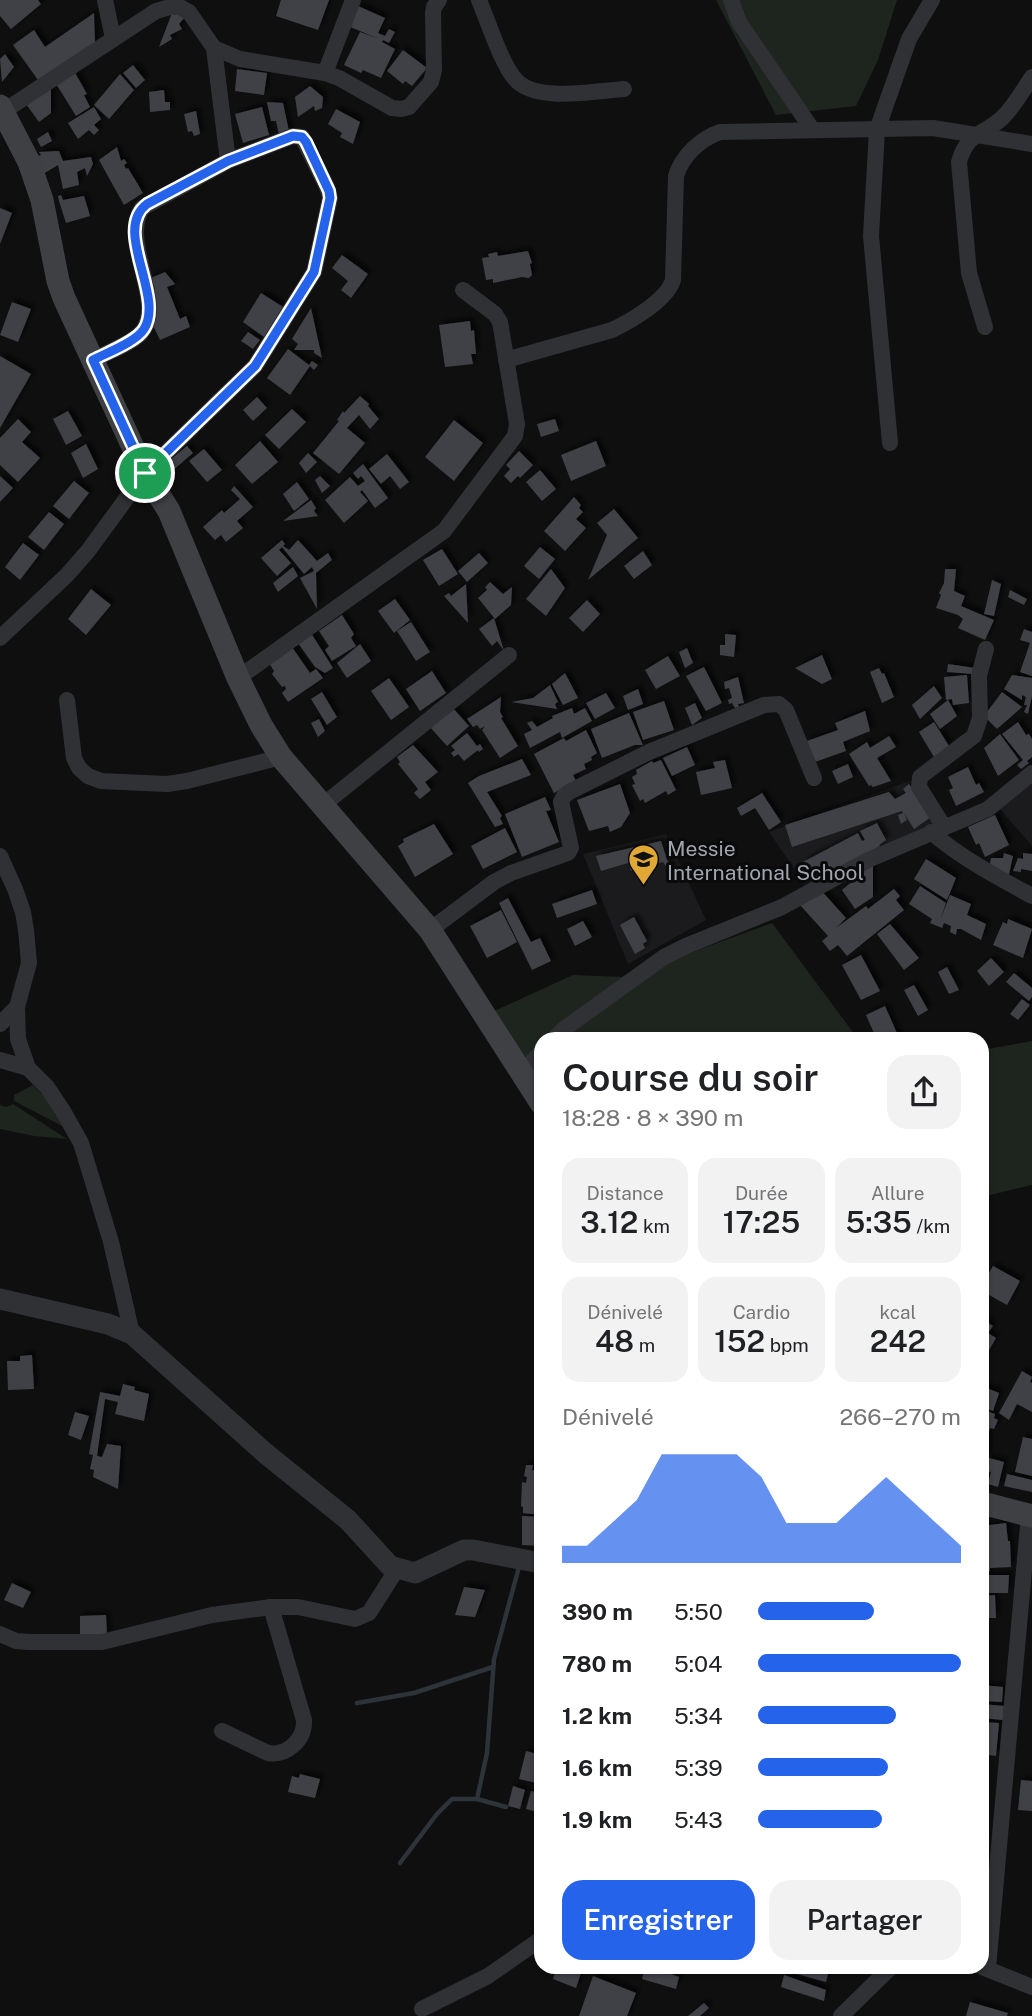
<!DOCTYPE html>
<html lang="fr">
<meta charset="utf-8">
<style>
:root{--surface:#fff;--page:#f2f2f2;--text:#202124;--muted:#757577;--accent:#2563eb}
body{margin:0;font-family:"Public Sans",sans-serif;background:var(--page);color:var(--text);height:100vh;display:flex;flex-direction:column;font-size:26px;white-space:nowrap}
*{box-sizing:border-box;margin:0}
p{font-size:23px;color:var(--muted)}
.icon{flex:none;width:38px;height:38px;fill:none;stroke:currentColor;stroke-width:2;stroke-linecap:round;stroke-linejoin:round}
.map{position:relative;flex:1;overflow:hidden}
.panel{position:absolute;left:534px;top:1032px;width:455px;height:942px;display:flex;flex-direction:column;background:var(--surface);border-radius:21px;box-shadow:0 2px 5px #0004}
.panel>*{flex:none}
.pin{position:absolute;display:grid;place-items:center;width:60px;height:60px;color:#fff;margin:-30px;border:4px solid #fff;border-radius:50%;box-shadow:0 2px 7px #0007}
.round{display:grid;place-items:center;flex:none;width:74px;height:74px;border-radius:21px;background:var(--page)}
.headline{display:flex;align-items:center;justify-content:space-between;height:119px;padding:0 28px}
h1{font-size:38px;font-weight:600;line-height:52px}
.figures{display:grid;grid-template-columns:repeat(3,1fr);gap:10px;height:119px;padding:7px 28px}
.figures div{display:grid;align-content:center;border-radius:18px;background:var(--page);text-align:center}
.figures b{font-size:30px;font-weight:600}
.figures small{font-size:19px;font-weight:400}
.figures p{font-size:19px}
.chart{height:196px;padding:14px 28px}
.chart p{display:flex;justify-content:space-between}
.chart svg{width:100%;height:126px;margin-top:7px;fill:var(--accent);opacity:.7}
.primary-button{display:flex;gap:14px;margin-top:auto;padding:14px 28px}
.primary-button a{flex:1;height:80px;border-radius:21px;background:var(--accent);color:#fff;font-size:28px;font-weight:600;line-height:80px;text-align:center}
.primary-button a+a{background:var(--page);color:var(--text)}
ul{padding:0 28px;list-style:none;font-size:23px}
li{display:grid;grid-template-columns:112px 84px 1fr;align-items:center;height:52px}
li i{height:18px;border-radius:9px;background:var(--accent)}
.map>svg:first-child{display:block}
.built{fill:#1b1b1d}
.green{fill:#1e241e}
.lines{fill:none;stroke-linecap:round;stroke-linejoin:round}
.stream{stroke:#2c3339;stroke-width:4.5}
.building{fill:#404146;filter:url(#shadow)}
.minor{stroke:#303135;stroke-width:16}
.tertiary{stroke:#303135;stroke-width:21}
.secondary{stroke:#3e4044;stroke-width:23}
.route-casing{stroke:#fff;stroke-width:14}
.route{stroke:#2563eb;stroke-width:9}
.labels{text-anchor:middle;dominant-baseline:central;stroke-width:6;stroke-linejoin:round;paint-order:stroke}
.poi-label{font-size:21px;fill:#a1a5b0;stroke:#0a0a0b;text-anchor:start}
</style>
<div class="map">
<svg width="1032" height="2016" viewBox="0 0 1032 2016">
<defs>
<filter id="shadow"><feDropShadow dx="4" dy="-4" stdDeviation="2" flood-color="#0009"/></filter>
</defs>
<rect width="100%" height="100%" fill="#0f0f10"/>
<!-- built -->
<g class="built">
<polygon points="1032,778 1032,846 1000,809"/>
<polygon points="912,780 941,822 813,881 805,884 769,832"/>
<polygon points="666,834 706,920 628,964 583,854"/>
</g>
<!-- green -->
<g class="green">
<polygon points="716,0 897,0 878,60 856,106 776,115"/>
<polygon points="772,923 858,1039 541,1040 541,1124 508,1072 479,1018 573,975 623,977"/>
<polygon points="1032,1041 1032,1185 982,1197 982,1050"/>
<polygon points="33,1085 51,1103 64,1127 14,1101 14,1095"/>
<polygon points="13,1104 67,1139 34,1136 0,1129 0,1105 6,1107"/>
</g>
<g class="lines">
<!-- stream -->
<g class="stream">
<polyline points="357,1703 414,1693 493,1667"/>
<polyline points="477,1799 487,1753 494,1659 519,1567"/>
<polyline points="400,1863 437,1814 452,1799 477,1799 506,1807"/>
</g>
</g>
<!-- building -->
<g class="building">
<polygon points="0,0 38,0 41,4 11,29 0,16"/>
<polygon points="281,0 329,0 318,30 276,16"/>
<polygon points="358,6 385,18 378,33 385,36 389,29 395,32 389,43 383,40 382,42 395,49 381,78 363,70 361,73 344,65 360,32 379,39 348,26"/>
<polygon points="94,13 95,44 43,87 13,45 34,30 45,47"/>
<polygon points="172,13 185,17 179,24 182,29 170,35 172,39 159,47"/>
<polygon points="403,50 427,68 412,86 405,81 403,84 387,71"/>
<polygon points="5,54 14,67 2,82 0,59"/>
<polygon points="133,65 145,80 136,88 123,73"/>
<polygon points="237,69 267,73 264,95 235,91"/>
<polygon points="74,71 87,94 84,95 90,107 76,116 55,82"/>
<polygon points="120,74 134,90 109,119 94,105"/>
<polygon points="310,86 323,97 322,108 315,111 314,106 298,117 295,97"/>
<polygon points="51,87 51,113 39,122 26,104"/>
<polygon points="164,90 165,102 170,102 170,110 150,112 149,92"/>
<polygon points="267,102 283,103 290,136 280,139 276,121 271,121"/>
<polygon points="94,107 101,119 94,125 99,130 94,135 89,130 78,139 68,123"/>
<polygon points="262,107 269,135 243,143 235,114"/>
<polygon points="336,109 360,122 353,144 340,137 342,133 328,124"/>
<polygon points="196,111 200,134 194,136 192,131 188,132 184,114"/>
<polygon points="48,132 52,141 41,147 37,139"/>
<polygon points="117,147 121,161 124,159 127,163 124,165 126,169 128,168 143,193 124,205 99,160"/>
<polygon points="59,151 63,161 91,157 93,164 87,176 85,168 77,172 79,185 63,189 58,165 43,174 38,156 41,155 39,152"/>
<polygon points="61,195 63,200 84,196 90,216 66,223 59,201 58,196"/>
<polygon points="0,208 12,213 0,244"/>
<polygon points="528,251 532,263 530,264 532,275 529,278 522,277 493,283 493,279 486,280 482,258 489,257 488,254 497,252 498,256"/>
<polygon points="342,255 368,274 351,298 341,290 348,281 332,268"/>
<polygon points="165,272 175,284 167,287 180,319 186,316 190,327 160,340 149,317 157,313 149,292 155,289 151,278"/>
<polygon points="261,293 283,307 264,337 243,322"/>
<polygon points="12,302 31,309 18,342 0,335"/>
<polygon points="311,308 322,358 314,353 314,350 294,350 298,344 292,339"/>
<polygon points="470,321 471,331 474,330 476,354 471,354 473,364 445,367 439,325"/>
<polygon points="248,332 260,340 253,349 241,341"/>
<polygon points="288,349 309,365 312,361 318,365 314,370 310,366 290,395 267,378"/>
<polygon points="0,356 31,374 0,428"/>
<polygon points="360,396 369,404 368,406 379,419 370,429 359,415 347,428 365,443 339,474 313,453 339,421 337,420 343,411 344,413"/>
<polygon points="257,397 267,408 253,421 243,410"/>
<polygon points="292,409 306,422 279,449 265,435"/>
<polygon points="68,411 82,436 66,445 53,419"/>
<polygon points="18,419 31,432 22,442 40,458 18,482 0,465 0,438"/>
<polygon points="555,419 559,431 541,437 537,424"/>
<polygon points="454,420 483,443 454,481 425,457"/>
<polygon points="260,441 278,462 252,484 235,465"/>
<polygon points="596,441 606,466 571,481 561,455"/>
<polygon points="86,444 98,469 83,478 71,453"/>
<polygon points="187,446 193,453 164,478 159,469"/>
<polygon points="204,449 222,470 207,482 189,461"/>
<polygon points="519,451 533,465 520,478 518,476 511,483 504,476 510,469 506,465"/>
<polygon points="308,453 317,462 306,473 299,463"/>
<polygon points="387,454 409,482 400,489 390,476 381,484 369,469"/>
<polygon points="363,464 388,498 375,508 362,490 360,492 368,501 344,523 325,500 350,477 358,486 365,481 361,476 358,479 353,473"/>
<polygon points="540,470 556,489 542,501 526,482"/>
<polygon points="0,476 13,488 0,502"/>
<polygon points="320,476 330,486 322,493 315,480"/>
<polygon points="74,481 89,493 69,519 53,506"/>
<polygon points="297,482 309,499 294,511 283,494"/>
<polygon points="234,486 253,507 237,521 243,528 226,542 221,535 215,540 203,527 222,510 224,513 240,499 231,490"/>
<polygon points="574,497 581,505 579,508 583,512 576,519 586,528 565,551 544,531"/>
<polygon points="311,500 316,508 314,511 318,516 283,521"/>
<polygon points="614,509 638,538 588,580 607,535 597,523"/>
<polygon points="49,512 64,524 44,550 28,537"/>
<polygon points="282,540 285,544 283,546 289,550 298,540 317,561 328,553 332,560 316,573 317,609 300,578 314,571 312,567 304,574 282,547 279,550 291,563 277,576 261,558"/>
<polygon points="23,543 39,555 20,580 5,567"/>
<polygon points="540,547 555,559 539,579 524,566"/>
<polygon points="442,549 458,574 439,586 423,560"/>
<polygon points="643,551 652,565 634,579 624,566"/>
<polygon points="479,553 488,563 467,582 458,571"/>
<polygon points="293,567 298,576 278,592 273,583"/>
<polygon points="551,569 565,588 546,616 526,599"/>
<polygon points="945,569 956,569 954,591 965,596 961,606 994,620 985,640 958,628 963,619 958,615 936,608 941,595 939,593 944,583"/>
<polygon points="992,580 1001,584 994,616 984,614"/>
<polygon points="490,582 503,594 512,587 511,605 495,619 478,598 487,590 485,587"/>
<polygon points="466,584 468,623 444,596 449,593 451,596"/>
<polygon points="91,589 111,605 86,635 68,619"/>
<polygon points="1010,590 1027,599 1024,605 1008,597"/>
<polygon points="395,599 410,620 394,633 378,611"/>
<polygon points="587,600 600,614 583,632 569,618"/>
<polygon points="342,615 354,634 351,638 356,646 332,661 325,650 329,646 319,631"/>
<polygon points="494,618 504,651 497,641 492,646 479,629"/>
<polygon points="411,622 430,652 416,661 397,631"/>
<polygon points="1024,629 1032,632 1032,676 1020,672 1030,643 1020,640"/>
<polygon points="311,633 333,668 325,673 315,667 298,643"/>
<polygon points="725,634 736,635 734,657 720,655 720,645 725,645"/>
<polygon points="360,644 371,661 347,678 337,663"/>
<polygon points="292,647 310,673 316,669 323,678 288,702 282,693 286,689 285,686 282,687 272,674 274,671 269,663"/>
<polygon points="687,648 693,663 685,668 679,652"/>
<polygon points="822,655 832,679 822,684 795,668"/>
<polygon points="668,656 680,676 656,689 645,670"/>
<polygon points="948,664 975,668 973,674 947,672"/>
<polygon points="704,667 722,703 706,711 686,676"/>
<polygon points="879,668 882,674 884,673 894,697 882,703 870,672"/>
<polygon points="432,671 446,693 420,711 406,689"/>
<polygon points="565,673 578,698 563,705 552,684"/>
<polygon points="967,675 969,703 953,705 952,699 946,700 944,677"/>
<polygon points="1012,675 1032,678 1032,696 1028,714 1024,712 1027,705 1024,705 1026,697 1022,695 1022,700 1004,689"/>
<polygon points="738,677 744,703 738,704 739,707 735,708 732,703 729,704 728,700 732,698 729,688 725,689 724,682"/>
<polygon points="389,678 409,707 391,720 371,691"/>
<polygon points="550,685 558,702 555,704 557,709 511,702 533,698"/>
<polygon points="934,686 942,698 920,719 912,705"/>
<polygon points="638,689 643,704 628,710 623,696"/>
<polygon points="322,692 337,717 327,725 311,699"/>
<polygon points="1002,692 1022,707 997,729 984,716"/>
<polygon points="606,693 615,708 595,719 586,703"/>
<polygon points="501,697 500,712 503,717 501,718 518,746 500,758 482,730 485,726 480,729 477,725 473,727 467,719"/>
<polygon points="948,700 957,716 940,729 930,714"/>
<polygon points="664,701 674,730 643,740 633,712"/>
<polygon points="695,703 702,718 692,725 685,708"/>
<polygon points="451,706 469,726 447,746 429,726"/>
<polygon points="572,708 574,714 585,708 592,721 562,738 560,732 530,748 524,734 532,730 527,723 532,721 537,727 553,718 552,716"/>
<polygon points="865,711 870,731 843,742 846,751 815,762 807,741 838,730 835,723"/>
<polygon points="629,713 643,745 635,745 602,758 591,729"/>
<polygon points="319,719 325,731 318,737 311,723"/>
<polygon points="934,722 949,746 934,757 919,732"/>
<polygon points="1018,722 1026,735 1029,734 1032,739 1032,757 1027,761 1029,763 1021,769 1017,765 1023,760 1002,734"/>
<polygon points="586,730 597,753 591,757 592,760 584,764 586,769 573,775 576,781 554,793 534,754 564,738 566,741"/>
<polygon points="467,733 477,746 480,744 483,749 479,752 478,750 464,761 458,754 454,757 451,753 455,750 451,746"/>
<polygon points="1000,734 1019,760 998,776 984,748"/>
<polygon points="889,736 896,747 877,758 891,781 873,787 871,785 869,786 849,754 867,742 870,748"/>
<polygon points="413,745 438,772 425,782 431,790 420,799 414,793 418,789 398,764 400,762 397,757"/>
<polygon points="687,747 695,765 672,776 663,758"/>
<polygon points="522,759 531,775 487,792 502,816 500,818 503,824 495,827 468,783 479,776"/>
<polygon points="661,760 676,790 668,795 666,791 645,803 643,799 640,801 632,785 635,784 632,777 637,774 636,770 652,761 653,763"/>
<polygon points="725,760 732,788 701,795 696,772 715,768 713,762"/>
<polygon points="848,764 853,777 838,784 832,771"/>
<polygon points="968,767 976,785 979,783 984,792 956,806 949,790 953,788 948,777"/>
<polygon points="620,784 630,813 621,827 610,832 608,826 589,831 577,800"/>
<polygon points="909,784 931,817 914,829 904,813 907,820 901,824 898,815 903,813 902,811 792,847 785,825 889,792 895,799 906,793 903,789"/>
<polygon points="762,793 781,822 769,830 755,808 741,816 737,808"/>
<polygon points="545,797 551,810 546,811 559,842 522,857 505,814"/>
<polygon points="995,815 1009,845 985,857 979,843 976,845 968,827"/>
<polygon points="877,823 886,840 879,845 880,846 813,881 803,862 858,833 862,841 865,840 860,831"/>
<polygon points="434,824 453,854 415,877 398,846 404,842 403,839"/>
<polygon points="505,828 517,852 483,869 471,846"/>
<polygon points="661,841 667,860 674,869 670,872 663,862 631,871 628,863 601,871 596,856"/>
<polygon points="1004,853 1013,856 1008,879 998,876 1000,869 989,869 991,858 1003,858"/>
<polygon points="1023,853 1032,854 1032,871 1021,869 1021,872 1013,871 1018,858 1023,859"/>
<polygon points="926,859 956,878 947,900 914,879"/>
<polygon points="873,864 873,897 855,909 842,890"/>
<polygon points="920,886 946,903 940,921 950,895 971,904 967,915 986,924 981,940 961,929 957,929 956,935 950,932 951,926 944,923 942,928 930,923 932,919 909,904"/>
<polygon points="819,888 846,918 836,928 866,906 868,909 894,889 900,896 896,900 904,910 847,956 838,945 830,951 822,941 828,936 800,905"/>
<polygon points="592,890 597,904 557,918 552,904"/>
<polygon points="508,898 531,942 540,938 551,961 532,970 499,903"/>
<polygon points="501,910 517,942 487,958 470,926"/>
<polygon points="634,917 647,941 643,944 645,948 635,954 620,925"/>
<polygon points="1008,919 1032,929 1023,958 993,945 1003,922 1007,924"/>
<polygon points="583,921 592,937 575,946 567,929"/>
<polygon points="890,924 919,958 904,970 877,934"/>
<polygon points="861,955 880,991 861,1000 842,965"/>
<polygon points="991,958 1004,972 989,986 977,971"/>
<polygon points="947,967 959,990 949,994 938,972"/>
<polygon points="1014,973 1032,988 1032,997 1029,1001 1006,982"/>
<polygon points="914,985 928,1010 918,1016 904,990"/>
<polygon points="1022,999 1030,1005 1018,1020 1010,1014"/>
<polygon points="885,1006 900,1040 877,1040 866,1015"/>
<polygon points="993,1266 1020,1281 1007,1305 982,1291 982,1285"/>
<polygon points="982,1319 993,1326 988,1333 996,1338 988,1352 985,1350 982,1355"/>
<polygon points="32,1355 34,1389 8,1390 7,1361 20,1361 20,1356"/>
<polygon points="1022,1371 1032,1377 1030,1382 1032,1383 1032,1412 1017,1404 1009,1420 999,1413"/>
<polygon points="123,1384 135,1387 134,1390 149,1394 144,1421 115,1414 118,1402 105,1399 97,1456 102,1457 107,1444 121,1446 118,1489 93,1477 94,1470 90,1469 93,1455 89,1454 100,1392 120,1396"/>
<polygon points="982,1386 999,1393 993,1411 982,1407"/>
<polygon points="982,1409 995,1414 994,1418 998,1420 994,1429 990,1428 989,1431 982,1429"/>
<polygon points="75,1412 89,1416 81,1440 68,1435"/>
<polygon points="982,1431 987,1432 987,1457 982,1457"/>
<polygon points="1023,1437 1032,1439 1032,1476 1015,1472"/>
<polygon points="989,1458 1004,1462 998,1487 988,1484 991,1472 986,1471"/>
<polygon points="526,1465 533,1465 532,1470 538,1471 535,1491 541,1492 541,1515 523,1513 523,1507 521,1506 522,1482 526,1483 527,1477 524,1476"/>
<polygon points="1007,1474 1032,1480 1032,1492 1004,1486"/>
<polygon points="522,1516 541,1517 541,1546 522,1545"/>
<polygon points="1006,1523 1008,1541 1010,1541 1011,1567 990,1568 990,1571 983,1571 982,1526"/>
<polygon points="984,1575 1009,1575 1008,1593 983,1593"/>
<polygon points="12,1583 31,1592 23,1608 4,1600"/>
<polygon points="464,1587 485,1590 475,1617 455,1615"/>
<polygon points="995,1595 996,1618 982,1618 982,1596"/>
<polygon points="106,1615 107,1636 80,1637 80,1616"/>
<polygon points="982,1685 1003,1687 1002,1702 982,1701"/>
<polygon points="982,1704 1004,1706 1003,1720 982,1718"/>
<polygon points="982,1722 999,1723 996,1756 982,1754"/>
<polygon points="526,1751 541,1755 541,1784 519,1779"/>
<polygon points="300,1774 320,1779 315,1798 288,1792 292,1776 299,1778"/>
<polygon points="1021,1780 1032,1781 1032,1811 1018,1810"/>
<polygon points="513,1786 525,1790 520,1809 508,1806"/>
<polygon points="531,1791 541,1793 541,1813 526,1809"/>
<polygon points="557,1967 583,1967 576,1988 553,1979"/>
<polygon points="645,1967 655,1969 659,1967 672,1971 671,1974 679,1977 676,1989 642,1979"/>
<polygon points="792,1967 830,1967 826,1982 790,1972"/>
<polygon points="784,1975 826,1990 824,2001 781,1987"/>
<polygon points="593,1976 636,1993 627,2016 579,2016"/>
<polygon points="970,2002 1008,2013 1007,2016 966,2016"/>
<polygon points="704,2003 709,2008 700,2016 688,2016"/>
</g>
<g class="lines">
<!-- minor -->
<g class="minor">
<polyline points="105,0 113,38"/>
<path d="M 479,0 C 488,21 501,63 515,79 C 535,103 594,91 624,89"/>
<polyline points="731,0 739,22 812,129"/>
<polyline points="214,48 240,59 325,73 339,78 392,108 401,109 409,107 431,82 434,70 433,13 434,7 439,0"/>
<polyline points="325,73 353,0"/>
<polyline points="4,111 156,11 170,7 180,7 189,12 214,48 228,161"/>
<path d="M 985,327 L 969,273 L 959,162 C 968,130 984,136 1003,117 C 1015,105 1023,90 1032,77"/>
<path d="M 506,360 L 612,330 C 631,321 667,300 673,280 L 676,176 C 682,156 700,139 720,132 L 933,128 L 1032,144"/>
<polyline points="890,443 871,236 877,130 909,39 932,0"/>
<path d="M 0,638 L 67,575 L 88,551 L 145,473 L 255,366 L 314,272 L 330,198 L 327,187 L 302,137 L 293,136 L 228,161 L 142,208 C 120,244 168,306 140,334 C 129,345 107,352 93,360"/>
<polyline points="238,678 444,531 515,436 517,424 500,322 495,314 463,290"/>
<polyline points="67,700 74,758 79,768 88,776 101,781 167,784 187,781 281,757"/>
<polyline points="323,805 509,655"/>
<polyline points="944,827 919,787 920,777 974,736 980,718 979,676 986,649"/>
<path d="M 931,832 C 961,858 997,877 1032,896"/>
<polyline points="0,856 15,889 23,912 26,930 29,963 17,1007 18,1039 28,1068 47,1087 63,1111 81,1143 111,1242 132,1334"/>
<polyline points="430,930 494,882 511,873 568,853 571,848 561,802 564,796 569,792 649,752 764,705 779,704 786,710 814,778"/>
<polyline points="0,1024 17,1007"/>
<polyline points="553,1040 564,1029 664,957 686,946 782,907 868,860 988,809 1032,773"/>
<polyline points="0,1060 28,1068"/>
<polyline points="523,1072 541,1052"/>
<polyline points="0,1634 16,1641 29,1642 102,1642 212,1615 271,1607 298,1607 355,1619 369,1613 397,1569"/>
<path d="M 222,1731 L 268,1753 C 287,1756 305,1740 304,1720 L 271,1607"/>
<polyline points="982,1967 1032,1987"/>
<polyline points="988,1968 1029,1515"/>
<polyline points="422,2009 488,1976 541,1939"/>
<polyline points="841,2016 891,1967"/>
</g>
<!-- tertiary -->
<polyline class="tertiary" points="0,1299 108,1324 132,1334 265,1453 348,1520 390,1566 415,1573 464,1550 473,1550 541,1563"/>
<!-- secondary -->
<g class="secondary">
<polyline points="0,106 29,162 42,200 58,281 64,298 145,473 169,511 238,678 261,725 281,757 430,930 541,1103"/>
<polyline points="982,1503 1032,1516"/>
</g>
</g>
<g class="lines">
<defs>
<path id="route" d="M 293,136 L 302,137 L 306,142 L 329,191 L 330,198 L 314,272 L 255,366 L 145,473 L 93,360 C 106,353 136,342 144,329 C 165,296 112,230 147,204 L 228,161 Z"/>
</defs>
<!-- route casing -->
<use href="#route" class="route-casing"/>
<!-- route -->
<use href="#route" class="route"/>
</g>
<!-- icons -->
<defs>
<symbol id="school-pin" viewBox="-11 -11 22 30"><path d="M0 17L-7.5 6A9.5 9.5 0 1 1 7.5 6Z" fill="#e2a835" stroke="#0a0a0b"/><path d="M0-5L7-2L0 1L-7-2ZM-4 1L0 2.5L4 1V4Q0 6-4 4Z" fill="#111"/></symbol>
</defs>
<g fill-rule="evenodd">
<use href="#school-pin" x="626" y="842" width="35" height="47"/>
</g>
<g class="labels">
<!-- poi labels -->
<g class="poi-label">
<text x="667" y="848">Messie<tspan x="667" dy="24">International School</tspan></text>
</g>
</g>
</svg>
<div class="pin" style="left:145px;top:473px;background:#1e9e55"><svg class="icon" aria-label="arrive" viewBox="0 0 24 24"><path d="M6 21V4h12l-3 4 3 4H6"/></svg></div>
<section class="panel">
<div class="headline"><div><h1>Course du soir</h1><p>18:28 · 8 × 390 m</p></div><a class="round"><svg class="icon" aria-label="share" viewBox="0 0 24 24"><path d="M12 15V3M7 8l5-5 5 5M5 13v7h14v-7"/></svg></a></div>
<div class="figures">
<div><p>Distance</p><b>3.12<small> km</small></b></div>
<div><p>Durée</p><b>17:25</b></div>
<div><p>Allure</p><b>5:35<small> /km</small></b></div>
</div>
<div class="figures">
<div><p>Dénivelé</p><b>48<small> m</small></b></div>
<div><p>Cardio</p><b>152<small> bpm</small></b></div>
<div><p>kcal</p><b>242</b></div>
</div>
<div class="chart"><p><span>Dénivelé</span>266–270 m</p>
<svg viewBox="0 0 160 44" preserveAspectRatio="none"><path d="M0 44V38L10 38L20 30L30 22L40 6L50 6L60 6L70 6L80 14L90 30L100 30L110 30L120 22L130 14L140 22L150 30L160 38V44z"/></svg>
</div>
<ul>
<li><b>390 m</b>5:50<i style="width:57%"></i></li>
<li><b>780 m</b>5:04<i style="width:100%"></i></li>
<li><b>1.2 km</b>5:34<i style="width:68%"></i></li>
<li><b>1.6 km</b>5:39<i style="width:64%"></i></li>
<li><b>1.9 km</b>5:43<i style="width:61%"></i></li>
</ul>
<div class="primary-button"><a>Enregistrer</a><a>Partager</a></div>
</section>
</div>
